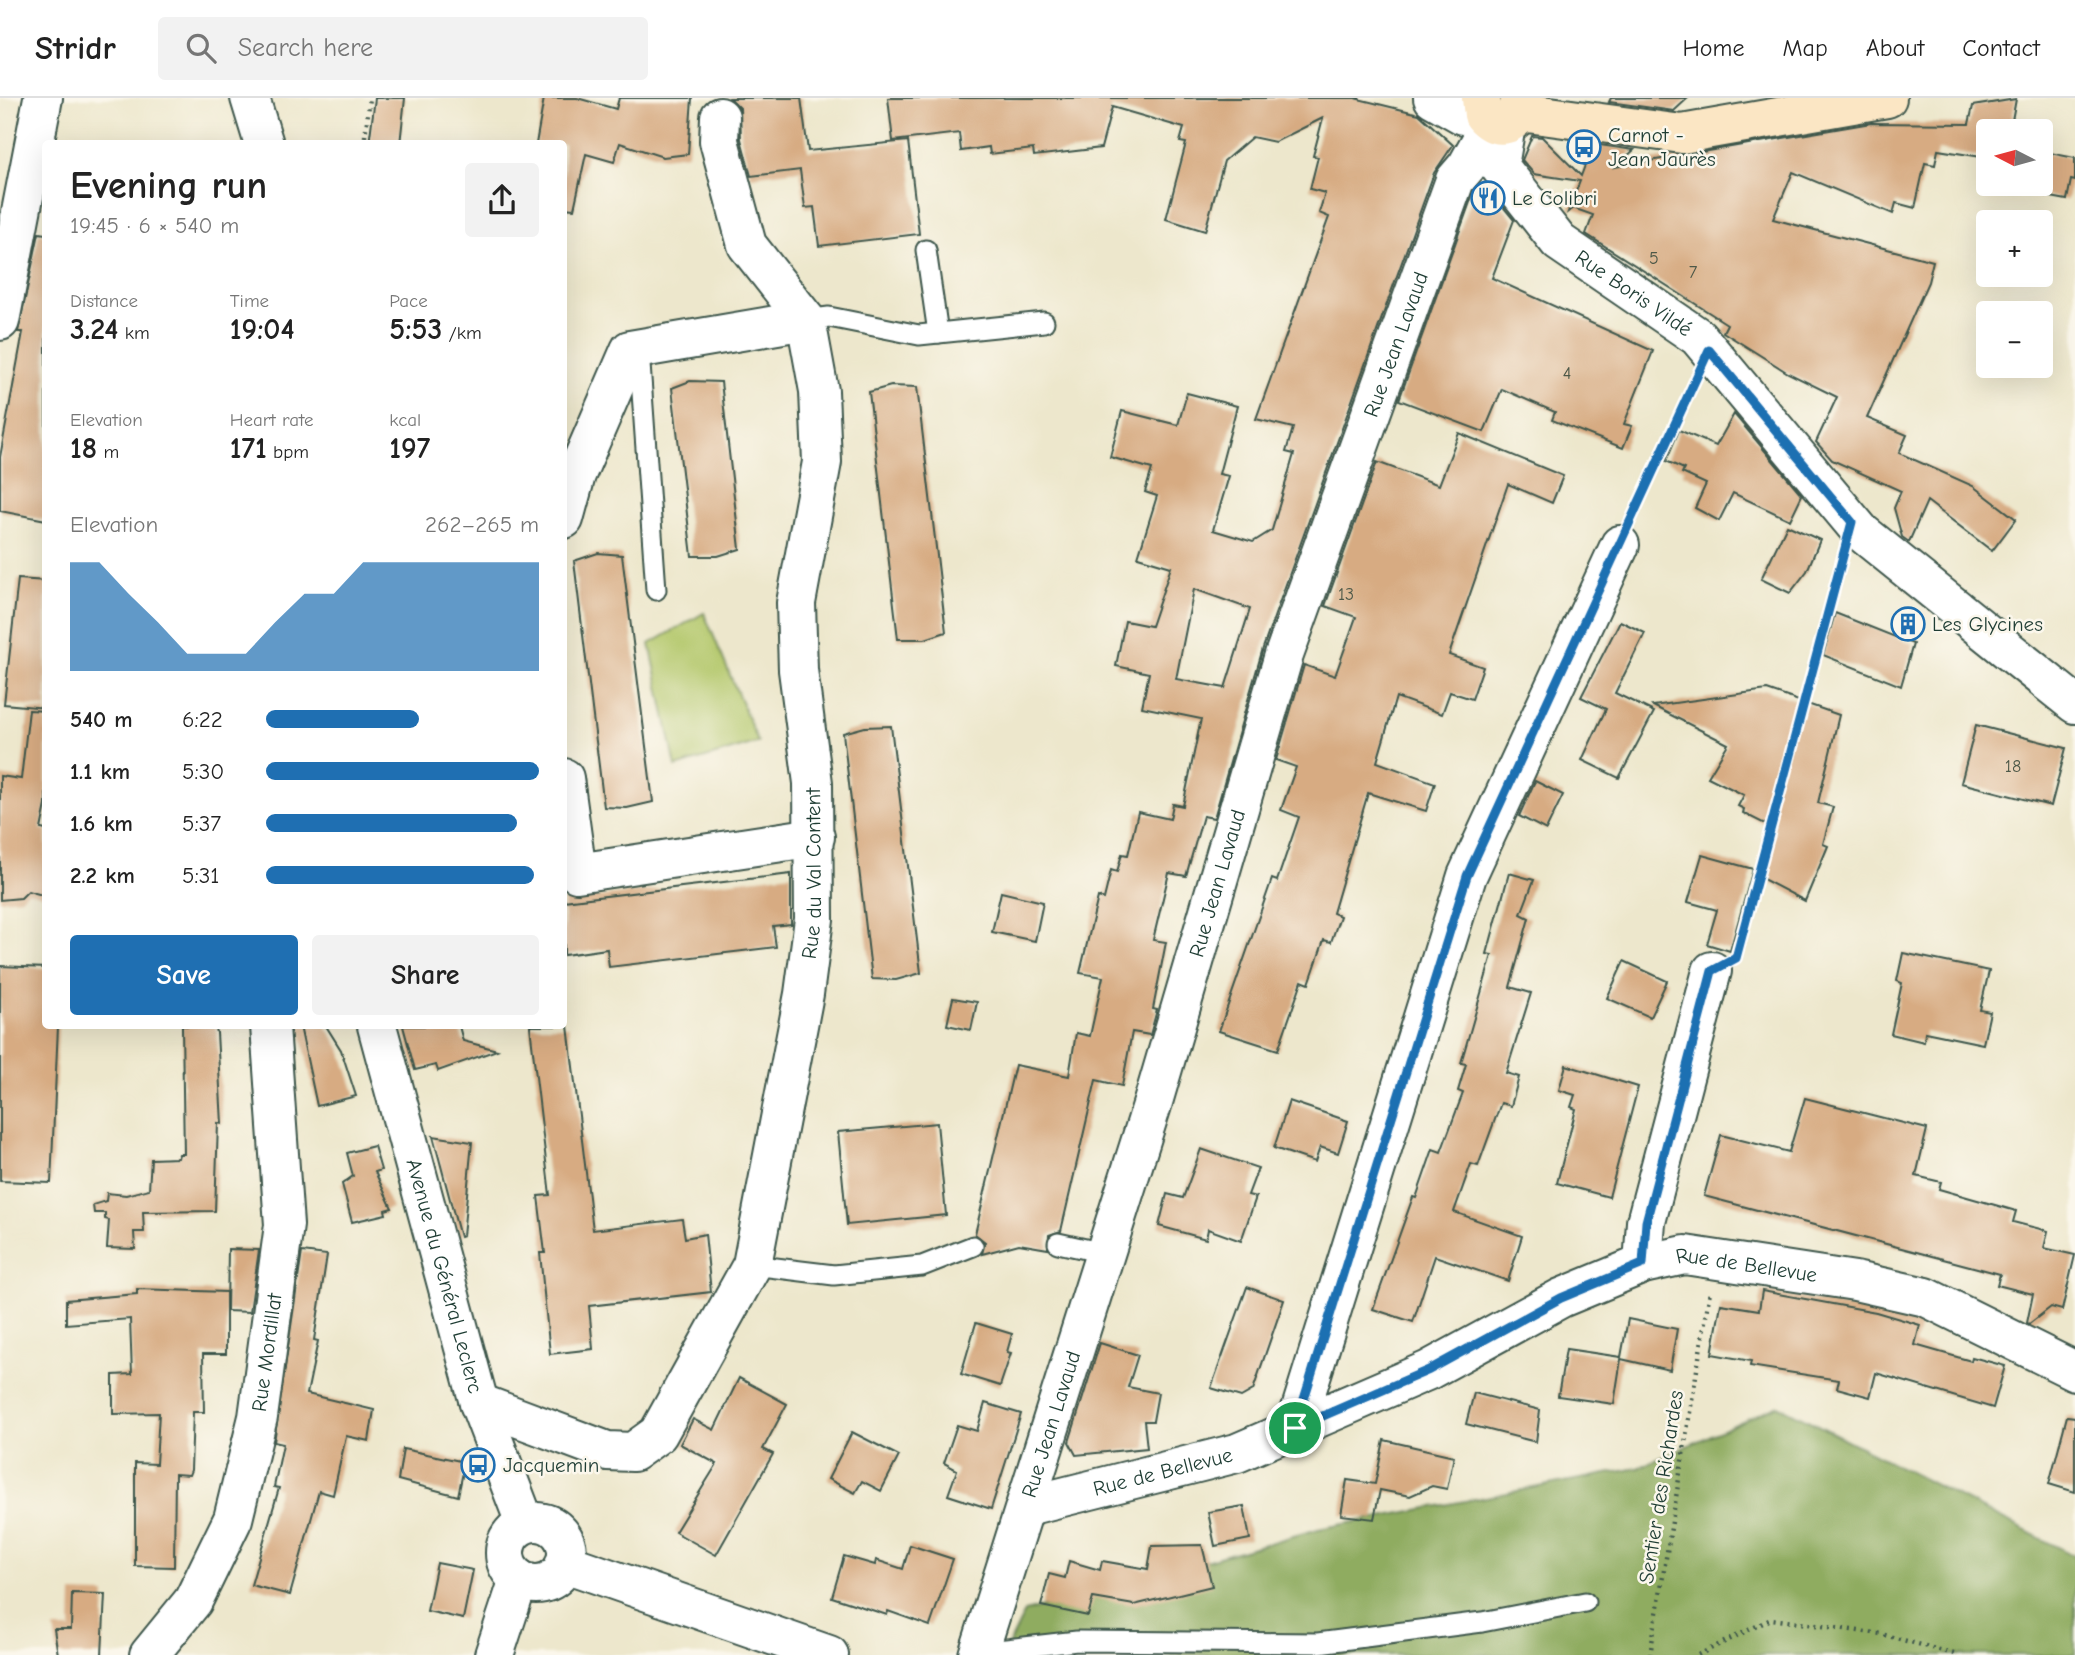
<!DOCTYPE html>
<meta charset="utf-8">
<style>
:root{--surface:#fff;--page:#f2f2f2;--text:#222;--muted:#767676;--line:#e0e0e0;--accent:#1f6fb2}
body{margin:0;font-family:"Comic Neue",sans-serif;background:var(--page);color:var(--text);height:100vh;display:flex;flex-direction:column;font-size:26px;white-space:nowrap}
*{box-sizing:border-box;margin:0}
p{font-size:23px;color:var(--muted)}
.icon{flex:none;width:38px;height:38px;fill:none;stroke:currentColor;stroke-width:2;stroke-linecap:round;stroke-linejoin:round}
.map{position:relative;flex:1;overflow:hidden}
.sheet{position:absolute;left:42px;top:42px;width:525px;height:889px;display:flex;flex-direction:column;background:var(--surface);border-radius:7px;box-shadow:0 7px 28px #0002}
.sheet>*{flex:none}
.needle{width:46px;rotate:276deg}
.tools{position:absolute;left:1976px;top:21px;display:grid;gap:14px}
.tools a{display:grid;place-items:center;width:77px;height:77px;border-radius:7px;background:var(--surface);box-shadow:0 7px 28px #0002;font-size:35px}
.pin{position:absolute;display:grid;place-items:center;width:60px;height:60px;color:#fff;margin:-30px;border:4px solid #fff;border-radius:50%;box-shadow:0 2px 7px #0007}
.round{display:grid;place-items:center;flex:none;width:74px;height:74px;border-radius:7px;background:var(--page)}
.head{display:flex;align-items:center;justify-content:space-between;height:119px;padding:0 28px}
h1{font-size:38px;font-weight:700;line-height:52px}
.metrics{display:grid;grid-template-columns:repeat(3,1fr);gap:10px;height:119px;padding:7px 28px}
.metrics div{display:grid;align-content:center}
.metrics b{font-size:30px;font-weight:700}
.metrics small{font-size:19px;font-weight:400}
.metrics p{font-size:19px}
.chart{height:196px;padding:14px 28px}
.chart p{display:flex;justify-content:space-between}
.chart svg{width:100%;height:126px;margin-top:7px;fill:var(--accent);opacity:.7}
.primary-button{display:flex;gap:14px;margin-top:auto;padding:14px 28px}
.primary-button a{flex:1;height:80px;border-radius:7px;background:var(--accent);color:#fff;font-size:28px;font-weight:700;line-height:80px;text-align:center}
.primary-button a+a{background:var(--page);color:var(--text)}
ul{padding:0 28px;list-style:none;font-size:23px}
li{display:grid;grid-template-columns:112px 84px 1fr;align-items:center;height:52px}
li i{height:18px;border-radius:9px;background:var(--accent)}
header{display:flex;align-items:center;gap:42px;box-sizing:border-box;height:98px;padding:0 35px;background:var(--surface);border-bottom:2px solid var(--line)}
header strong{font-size:33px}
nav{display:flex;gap:38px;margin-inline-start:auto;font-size:24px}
.search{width:490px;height:63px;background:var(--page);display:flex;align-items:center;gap:18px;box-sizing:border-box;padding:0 24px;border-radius:7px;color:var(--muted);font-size:26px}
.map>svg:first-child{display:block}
.green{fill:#b4c86c;stroke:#6a8250;stroke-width:2}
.forest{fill:#8fac60;stroke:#57744a;stroke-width:2}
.building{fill:#d7ab82;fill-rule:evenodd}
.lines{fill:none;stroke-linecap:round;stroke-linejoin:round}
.service-casing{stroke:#3e564b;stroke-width:23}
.minor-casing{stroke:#3e564b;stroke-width:42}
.tertiary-casing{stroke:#3e564b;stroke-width:42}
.secondary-casing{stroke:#3e564b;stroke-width:42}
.path{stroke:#3e564b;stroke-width:4.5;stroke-dasharray:2 5;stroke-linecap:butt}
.service{stroke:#fff;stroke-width:19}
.minor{stroke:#fff;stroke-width:38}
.tertiary{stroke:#fff;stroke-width:38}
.secondary{stroke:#fbe6c4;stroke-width:38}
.route-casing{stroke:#fff;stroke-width:14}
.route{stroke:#1f6fb2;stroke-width:9}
.labels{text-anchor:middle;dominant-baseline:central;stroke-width:5;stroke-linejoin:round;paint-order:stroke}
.number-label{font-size:18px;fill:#4d5848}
.poi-label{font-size:21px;fill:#1f3d34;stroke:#fbf7ec;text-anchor:start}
.street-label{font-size:21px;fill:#1f3d34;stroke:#fbf7ec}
</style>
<header>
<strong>Stridr</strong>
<div class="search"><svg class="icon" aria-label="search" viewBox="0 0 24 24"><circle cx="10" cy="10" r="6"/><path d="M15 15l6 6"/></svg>Search here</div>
<nav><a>Home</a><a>Map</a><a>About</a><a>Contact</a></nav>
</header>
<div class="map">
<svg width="2075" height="1557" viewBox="0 0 2075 1557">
<rect width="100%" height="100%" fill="#fbf7ec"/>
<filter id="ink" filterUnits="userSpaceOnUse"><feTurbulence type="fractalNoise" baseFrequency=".0143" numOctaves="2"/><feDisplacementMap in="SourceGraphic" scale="14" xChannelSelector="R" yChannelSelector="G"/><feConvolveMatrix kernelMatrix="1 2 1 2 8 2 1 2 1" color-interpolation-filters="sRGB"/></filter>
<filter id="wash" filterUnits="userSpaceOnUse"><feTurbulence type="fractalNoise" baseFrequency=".00686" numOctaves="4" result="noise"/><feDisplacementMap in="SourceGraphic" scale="28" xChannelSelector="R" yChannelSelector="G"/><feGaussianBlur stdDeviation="1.57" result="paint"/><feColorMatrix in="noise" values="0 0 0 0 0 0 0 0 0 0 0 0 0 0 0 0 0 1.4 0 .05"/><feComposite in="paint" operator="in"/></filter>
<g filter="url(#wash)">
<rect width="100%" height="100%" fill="#ede7cc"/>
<!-- green -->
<polygon class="green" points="704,515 758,644 676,669 650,546"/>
<!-- forest -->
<polygon class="forest" points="1778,1307 2075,1458 2075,1557 1004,1557 1025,1514 1318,1431 1638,1370"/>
<g id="blocks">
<!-- building -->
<g class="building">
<polygon points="375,0 405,0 400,46 369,46"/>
<polygon points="544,0 577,0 616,11 619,0 692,0 688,56 663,59 620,45 614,64 586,56 574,111 564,110 564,46 536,46"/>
<polygon points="730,0 801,0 808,53 908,43 919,136 819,148 814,109 805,110 800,72 751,78 741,41 740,10"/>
<path d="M 888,0 L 1360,0 L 1358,1 L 1419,16 L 1453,47 L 1434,75 L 1263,550 L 1214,720 L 1203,718 L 1186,778 L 1169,775 L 1153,842 L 1166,844 L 1153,911 L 1157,912 L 1150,937 L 1132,934 L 1122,988 L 1096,982 L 1061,1133 L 1049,1137 L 1048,1151 L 1019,1146 L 982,1156 L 985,1144 L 975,1136 L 1015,967 L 1069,978 L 1076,935 L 1090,938 L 1103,879 L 1080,875 L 1098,799 L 1104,801 L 1111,772 L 1117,774 L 1122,756 L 1128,757 L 1138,714 L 1170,721 L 1173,706 L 1183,708 L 1201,621 L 1142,609 L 1149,575 L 1116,568 L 1125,523 L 1151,528 L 1171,469 L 1138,459 L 1157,398 L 1145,394 L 1152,371 L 1110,359 L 1122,313 L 1178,327 L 1187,295 L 1237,308 L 1219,376 L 1229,378 L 1213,432 L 1253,444 L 1272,432 L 1294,356 L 1286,354 L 1293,330 L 1256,321 L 1329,119 L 1319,115 L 1325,95 L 1310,91 L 1318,59 L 1313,58 L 1323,20 L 1275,44 L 1252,39 L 1224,63 L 1205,133 L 1166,121 L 1186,45 L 1180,44 L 1184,30 L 1112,9 L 1101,50 L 1034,58 L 1033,51 L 990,56 L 989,49 L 961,53 L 959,35 L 893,43 ZM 1194,491 L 1250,511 L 1225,590 L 1176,581 Z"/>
<polygon points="1611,0 1688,0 1674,13 1609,4"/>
<polygon points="2016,1 2010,33 1988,33 1988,60 1938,52 1935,67 1925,65 1915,110 1896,105 1893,116 1793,74 1773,121 1933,163 1928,184 1867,320 1907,337 1899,355 1973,388 2016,421 1992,453 1927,403 1909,444 1902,439 1894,410 1901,393 1832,362 1816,344 1837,299 1788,275 1723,234 1727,226 1586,136 1593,117 1573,110 1568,114 1580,83 1534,76 1522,62 1532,38 1542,39 1581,78 1593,46 1634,52 1615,69 1871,25 1969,26 1973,8"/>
<polygon points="2040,53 2075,60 2075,83 2071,82 2067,102 2040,97"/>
<polygon points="1487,89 1514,122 1492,180 1653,253 1624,326 1632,328 1623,350 1552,322 1555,314 1502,291 1484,334 1399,302 1474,93"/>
<polygon points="39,135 46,136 46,422 0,413 0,359 23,234 18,234"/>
<polygon points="690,283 721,284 740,451 718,458 692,458 672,290"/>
<polygon points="891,288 917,289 946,534 925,541 898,541 869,294"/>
<polygon points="1734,316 1802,397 1790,422 1733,395 1719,423 1695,410 1706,386 1682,375 1684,371 1666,363 1679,332 1716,348"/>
<polygon points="1459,335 1563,378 1552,405 1508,386 1449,557 1483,569 1472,601 1450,594 1442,616 1396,599 1377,664 1435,685 1426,713 1368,695 1333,815 1340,818 1331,844 1324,842 1309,886 1302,883 1278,952 1219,933 1272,781 1277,783 1299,719 1281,712 1296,669 1276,662 1304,567 1335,578 1356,519 1325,508 1377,364 1439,387"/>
<polygon points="1787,427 1820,442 1807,473 1790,495 1761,481"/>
<polygon points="598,455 622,457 653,704 627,710 604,709 574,463"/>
<polygon points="18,481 46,483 46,610 4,606"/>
<polygon points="1835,515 1913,546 1901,588 1823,557"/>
<polygon points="1620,523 1645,535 1615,595 1654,614 1619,680 1582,662 1606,611 1581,599"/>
<polygon points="1767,592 1839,617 1818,705 1833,709 1823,746 1828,748 1805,803 1761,780 1775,731 1743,715 1744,711 1738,708 1744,697 1708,679 1728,646 1653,608"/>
<polygon points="29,612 46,613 46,707 41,731 46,732 46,798 28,793 21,800 0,802 0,678 21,681"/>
<polygon points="1976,627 2066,650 2051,708 1961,685"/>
<polygon points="891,628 921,875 896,882 872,881 843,635 865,629"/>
<polygon points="1535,683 1563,697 1546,732 1519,718"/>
<polygon points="1702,757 1753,771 1730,853 1707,846 1717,812 1688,804"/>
<polygon points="1509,775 1534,782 1521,816 1529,820 1510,889 1531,895 1506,975 1519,979 1511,1008 1501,1005 1478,1068 1471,1066 1454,1114 1522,1138 1508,1183 1435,1158 1413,1224 1373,1211 1413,1099 1416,1100 1433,1051 1441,1054 1463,995 1458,993 1466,966 1461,965 1492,857 1487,856"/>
<polygon points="791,776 791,826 773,828 776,849 609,869 607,851 564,857 564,803"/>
<polygon points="1001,794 1043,804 1035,843 992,834"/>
<polygon points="1903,855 1989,873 1980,912 1990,914 1983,946 1925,934 1924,944 1891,936 1902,885 1897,883"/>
<polygon points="1624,863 1667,883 1650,919 1607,900"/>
<polygon points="0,868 46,870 46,928 58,928 51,1085 0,1083"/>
<polygon points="953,900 977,904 971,932 947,927"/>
<polygon points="182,928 215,928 217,935 222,1026 218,1025 215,1113 143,1114 144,1134 134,1134 135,1151 107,1150 109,1122 105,1121 105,1115 94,1115 93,1107 106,1103 107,1095 126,1097 149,1091 151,1061 178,1060 179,1056 184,1056"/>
<polygon points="300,928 326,928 341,952 356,998 317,1008"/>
<polygon points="403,928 459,928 463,943 497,952 438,973 436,967 415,972"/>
<polygon points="530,928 568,928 593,1132 682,1121 685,1140 705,1136 711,1194 589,1208 593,1251 550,1256 540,1155 545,1155 538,1098 550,1097"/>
<polygon points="1566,967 1638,989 1609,1099 1557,1085 1576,1011 1571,1009 1575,997 1559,992"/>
<polygon points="1805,1000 1927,1031 1916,1078 1941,1084 1939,1091 2016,1113 2013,1124 2048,1133 2044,1150 2075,1157 2062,1212 2051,1209 2029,1226 2027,1225 2033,1196 1997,1187 2000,1176 1704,1098 1721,1037 1789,1054"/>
<polygon points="1289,1003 1348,1023 1338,1055 1320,1049 1315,1064 1274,1050"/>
<polygon points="937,1025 946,1117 847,1127 838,1034"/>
<polygon points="433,1038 472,1044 463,1138 460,1139"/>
<polygon points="374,1048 381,1072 375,1074 392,1110 385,1112 386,1116 352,1124 342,1086 353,1078 347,1055"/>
<polygon points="1201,1051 1258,1070 1248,1097 1256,1099 1241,1143 1208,1131 1206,1141 1159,1128 1167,1096 1183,1100"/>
<polygon points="228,1151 259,1152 250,1214 227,1213"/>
<polygon points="302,1154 327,1157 314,1242 318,1243 307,1296 374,1312 369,1343 346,1338 333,1397 319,1393 290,1497 251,1487 279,1390 274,1389 283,1346 274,1344"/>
<polygon points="1247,1189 1284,1202 1253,1292 1241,1299 1211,1290"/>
<polygon points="137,1191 226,1194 226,1256 203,1256 204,1314 193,1314 191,1372 189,1377 175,1376 174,1469 135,1468 135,1365 156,1366 159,1315 113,1316 113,1277 132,1276 130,1221 66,1226 66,1202 137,1196"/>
<polygon points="1762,1193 1876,1214 1920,1227 1915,1247 1971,1263 1972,1259 2005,1268 1993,1310 1876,1275 1870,1299 1837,1290 1839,1282 1750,1268 1751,1263 1712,1256 1721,1206 1759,1212"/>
<polygon points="1628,1221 1677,1231 1670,1272 1621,1261 1614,1306 1558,1298 1566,1251 1621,1259"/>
<polygon points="976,1225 1012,1236 1007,1254 1011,1255 1000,1288 961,1276"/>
<polygon points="1100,1245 1138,1257 1128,1289 1158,1295 1153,1323 1144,1323 1147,1350 1076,1357 1069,1344"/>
<polygon points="739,1280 787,1306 763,1351 773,1356 716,1457 675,1434 717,1366 680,1346 693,1321 714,1332"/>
<polygon points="1474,1295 1540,1312 1536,1344 1466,1326"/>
<polygon points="985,1305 1021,1316 991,1411 948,1397 957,1372 944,1365 957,1327 977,1333"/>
<polygon points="2067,1318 2075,1319 2075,1394 2049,1386"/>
<polygon points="852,1334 899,1358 881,1393 862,1383 855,1395 828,1381"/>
<polygon points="1384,1342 1454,1358 1447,1391 1432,1388 1410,1398 1380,1392 1374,1421 1341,1417 1347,1382 1375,1386"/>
<polygon points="403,1351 465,1364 458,1398 398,1382"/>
<polygon points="1244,1408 1250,1441 1215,1448 1208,1414"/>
<polygon points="910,1447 953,1461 930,1528 888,1513 887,1517 832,1499 844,1458 875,1467 876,1462 903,1471"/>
<polygon points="1202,1447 1212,1488 1134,1507 1093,1500 1088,1518 1041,1508 1049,1476 1065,1480 1069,1463 1100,1472 1102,1463 1148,1471 1152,1448"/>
<polygon points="437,1465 473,1472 463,1521 427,1513"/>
<polygon points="72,1495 105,1496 102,1557 58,1557 54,1531 71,1531"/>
</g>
</g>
</g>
<g filter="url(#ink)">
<use href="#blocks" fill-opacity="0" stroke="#3e564b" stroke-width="2"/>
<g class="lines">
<defs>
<g id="service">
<polyline points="926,152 938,235"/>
<polyline points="806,222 829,219 919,237 1044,224"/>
<polyline points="639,252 656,492"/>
<polyline points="1058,1145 1104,1155"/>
<polyline points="752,1167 834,1177 922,1168 973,1148"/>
<polyline points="979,1554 1077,1543 1318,1545 1482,1524 1585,1504"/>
</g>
<g id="minor">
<path id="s1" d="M 1506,27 L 1499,68 L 1559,144 L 1698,239 L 1861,434 L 2075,606"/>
<polyline points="0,223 43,0"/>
<polyline points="564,421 576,377 630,252 806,222"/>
<polyline points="564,680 577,775 815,739"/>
<polyline points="1643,1166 1646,1124 1712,873"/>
<path id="s2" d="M 479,1305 L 607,1353 L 633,1354 L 658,1336 L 752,1167 L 804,896 L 814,821 L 813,685 L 798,572 L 796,505 L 822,364 L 819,293 L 806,222 L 747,147 L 719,43 L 720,19"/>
<polyline points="1295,1330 1467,778 1620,447"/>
<path id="s3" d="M 1027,1408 L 1237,1355 L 1429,1272 L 1561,1200 L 1643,1166 L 1685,1157 L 1855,1183 L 1926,1199 L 2075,1273"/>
<path id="s4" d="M 149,1557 L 193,1503 L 233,1421 L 258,1319 L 284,1127 L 270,928"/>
<polyline points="494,1557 519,1481"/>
<path id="s5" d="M 978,1557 L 1153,1004 L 1284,557 L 1455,82 L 1467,68 L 1491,25"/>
</g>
<g id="tertiary">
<polyline points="250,0 264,46"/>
<polyline points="1433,0 1463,17 1483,17"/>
<path id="s6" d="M 377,928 L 479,1305 L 525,1425"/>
<circle cx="536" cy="1455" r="31"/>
<polyline points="565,1465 829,1557"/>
</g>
<g id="secondary">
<path d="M 1481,0 L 1483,17 C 1494,30 1508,30 1519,17 L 1520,0"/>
<polyline points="1520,14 1682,36 1887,0"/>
</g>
</defs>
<!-- service casing -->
<use href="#service" class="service-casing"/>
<!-- minor casing -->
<use href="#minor" class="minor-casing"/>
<!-- tertiary casing -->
<use href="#tertiary" class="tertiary-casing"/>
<!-- secondary casing -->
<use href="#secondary" class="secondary-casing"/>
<!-- path -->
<g class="path">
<polyline points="364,46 370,0"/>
<polyline points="1633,418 1694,286"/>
<polyline points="1738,852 1842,461"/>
<polyline points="1650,1557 1710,1193"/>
<polyline points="1698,1557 1771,1521 1881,1536 1958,1557"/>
</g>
<!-- service -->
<use href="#service" class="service"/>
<!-- minor -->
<use href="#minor" class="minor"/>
<!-- tertiary -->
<use href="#tertiary" class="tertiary"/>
<!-- secondary -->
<use href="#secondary" class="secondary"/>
</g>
</g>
<g class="lines" filter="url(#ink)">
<defs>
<polygon id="route" points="1709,252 1852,424 1736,860 1712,873 1646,1124 1643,1166 1561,1200 1429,1272 1295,1330 1467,778"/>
</defs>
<!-- route casing -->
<use href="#route" class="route-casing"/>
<!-- route -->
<use href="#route" class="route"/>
</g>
<!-- icons -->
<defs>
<symbol id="bus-ring" viewBox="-11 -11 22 22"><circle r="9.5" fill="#fbf7ec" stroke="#1f6fb2" stroke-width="1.5"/><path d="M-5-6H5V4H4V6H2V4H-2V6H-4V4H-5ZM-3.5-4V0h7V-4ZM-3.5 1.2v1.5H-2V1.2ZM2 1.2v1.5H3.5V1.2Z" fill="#1f6fb2"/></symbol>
<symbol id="restaurant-ring" viewBox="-11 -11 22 22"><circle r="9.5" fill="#fbf7ec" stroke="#1f6fb2" stroke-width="1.5"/><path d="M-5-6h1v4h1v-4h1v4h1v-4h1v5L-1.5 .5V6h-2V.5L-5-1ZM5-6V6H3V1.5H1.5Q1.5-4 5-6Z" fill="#1f6fb2"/></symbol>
<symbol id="building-ring" viewBox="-11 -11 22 22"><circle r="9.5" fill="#fbf7ec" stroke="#1f6fb2" stroke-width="1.5"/><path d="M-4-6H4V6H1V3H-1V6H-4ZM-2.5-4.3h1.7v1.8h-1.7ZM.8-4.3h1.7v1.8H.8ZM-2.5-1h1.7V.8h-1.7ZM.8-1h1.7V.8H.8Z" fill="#1f6fb2"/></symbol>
</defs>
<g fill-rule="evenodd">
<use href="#bus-ring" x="1565" y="30" width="38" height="38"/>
<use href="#restaurant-ring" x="1469" y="81" width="38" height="38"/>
<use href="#building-ring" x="1889" y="507" width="38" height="38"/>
<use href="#bus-ring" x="459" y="1348" width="38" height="38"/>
</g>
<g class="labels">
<!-- number labels -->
<g class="number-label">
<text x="1654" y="160">5</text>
<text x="1693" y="174">7</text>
<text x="1567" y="275">4</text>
<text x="1346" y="496">13</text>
<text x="2013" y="668">18</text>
</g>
<!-- poi labels -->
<g class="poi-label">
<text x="1608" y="37">Carnot -<tspan x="1608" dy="24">Jean Jaurès</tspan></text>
<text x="1512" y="100">Le Colibri</text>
<text x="1932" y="526">Les Glycines</text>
<text x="503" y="1367">Jacquemin</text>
</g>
<!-- street labels -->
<g class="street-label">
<text stroke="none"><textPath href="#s1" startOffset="229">Rue Boris Vildé</textPath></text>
<text stroke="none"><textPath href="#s5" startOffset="1376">Rue Jean Lavaud</textPath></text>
<text stroke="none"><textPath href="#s2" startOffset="784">Rue du Val Content</textPath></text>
<text stroke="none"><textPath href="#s5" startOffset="808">Rue Jean Lavaud</textPath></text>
<text stroke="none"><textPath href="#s3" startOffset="770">Rue de Bellevue</textPath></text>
<text stroke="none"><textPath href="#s6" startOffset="259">Avenue du Général Leclerc</textPath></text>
<text stroke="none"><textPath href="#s4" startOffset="331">Rue Mordillat</textPath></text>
<text stroke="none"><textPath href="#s5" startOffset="242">Rue Jean Lavaud</textPath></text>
<text stroke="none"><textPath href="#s3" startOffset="140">Rue de Bellevue</textPath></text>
<text transform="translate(1661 1389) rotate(-81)">Sentier des Richardes</text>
</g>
</g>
</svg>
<div class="tools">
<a><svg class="needle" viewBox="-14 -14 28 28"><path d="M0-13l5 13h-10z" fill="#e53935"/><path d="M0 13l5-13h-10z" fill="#767676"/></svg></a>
<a>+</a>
<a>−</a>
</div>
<div class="pin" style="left:1295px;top:1330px;background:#1e9e55"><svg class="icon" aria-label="arrive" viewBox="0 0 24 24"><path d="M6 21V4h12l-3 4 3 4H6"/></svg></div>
<section class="sheet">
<div class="head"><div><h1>Evening run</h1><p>19:45 · 6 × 540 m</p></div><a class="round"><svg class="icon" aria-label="share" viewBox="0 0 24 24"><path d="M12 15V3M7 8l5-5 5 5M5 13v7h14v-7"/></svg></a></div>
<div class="metrics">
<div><p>Distance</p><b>3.24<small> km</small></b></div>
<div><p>Time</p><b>19:04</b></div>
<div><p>Pace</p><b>5:53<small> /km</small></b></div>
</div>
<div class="metrics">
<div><p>Elevation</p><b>18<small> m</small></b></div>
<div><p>Heart rate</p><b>171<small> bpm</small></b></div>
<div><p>kcal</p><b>197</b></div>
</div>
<div class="chart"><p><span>Elevation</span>262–265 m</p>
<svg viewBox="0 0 160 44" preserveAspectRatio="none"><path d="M0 44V6L10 6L20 17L30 27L40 38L50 38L60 38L70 27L80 17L90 17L100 6L110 6L120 6L130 6L140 6L150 6L160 6V44z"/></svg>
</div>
<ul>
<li><b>540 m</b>6:22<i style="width:56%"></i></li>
<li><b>1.1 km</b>5:30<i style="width:100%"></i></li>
<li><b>1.6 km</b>5:37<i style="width:92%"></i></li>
<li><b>2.2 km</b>5:31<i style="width:98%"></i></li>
</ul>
<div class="primary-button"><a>Save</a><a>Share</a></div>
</section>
</div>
